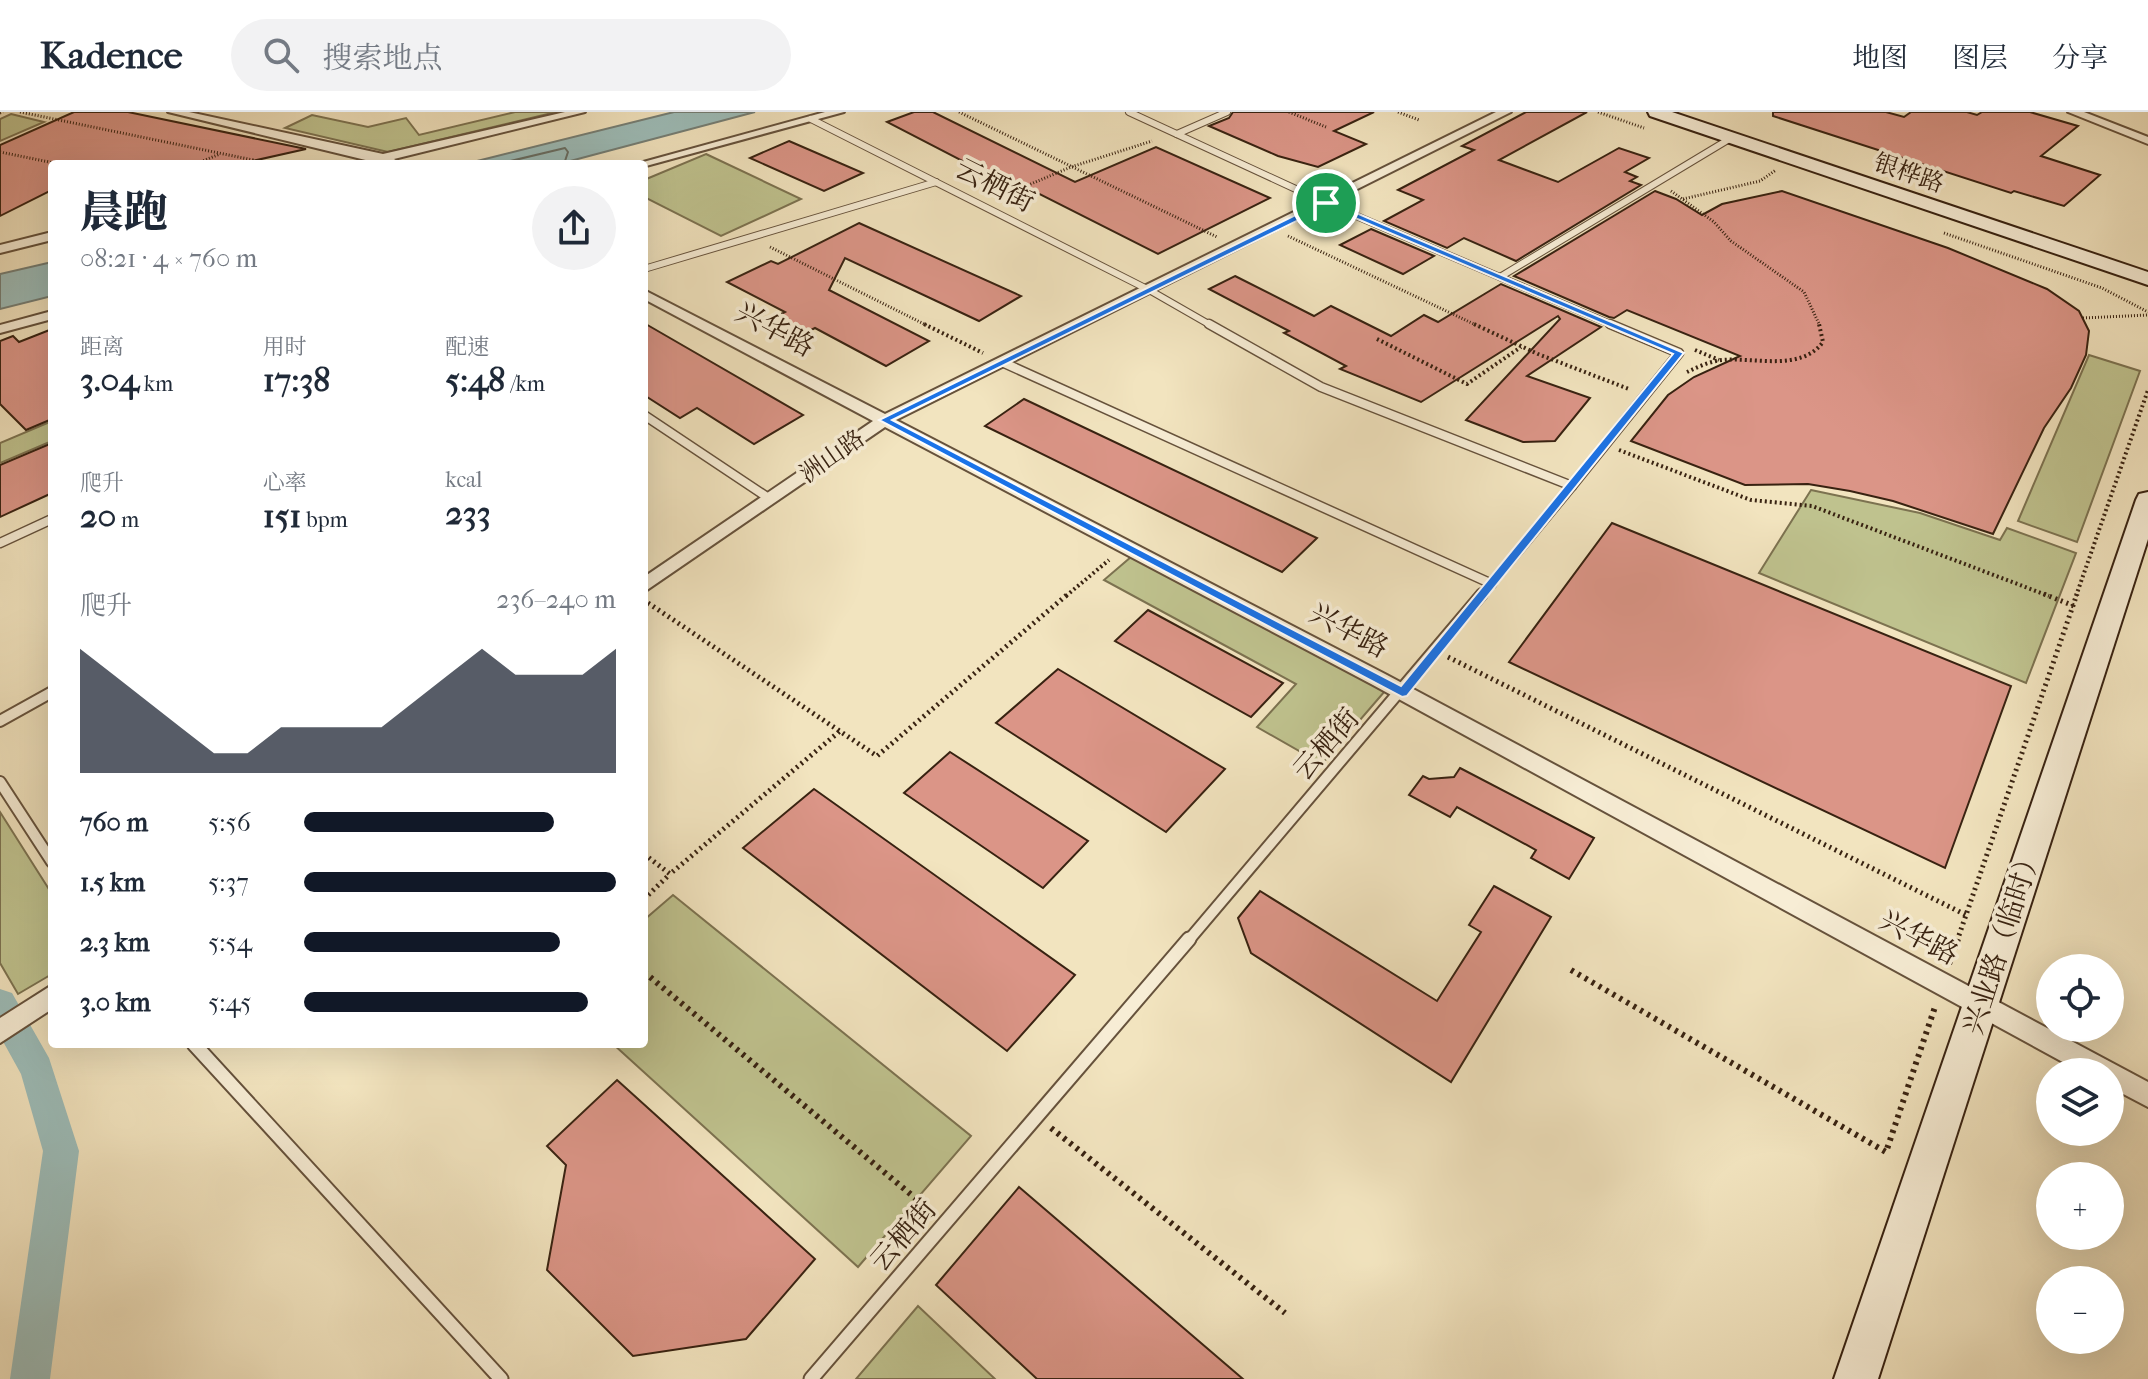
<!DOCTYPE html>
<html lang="zh">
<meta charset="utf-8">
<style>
:root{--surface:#fff;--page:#f2f2f3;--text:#1f2937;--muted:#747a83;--line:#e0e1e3;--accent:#111827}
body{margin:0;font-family:"IM FELL French Canon","Noto Serif SC",serif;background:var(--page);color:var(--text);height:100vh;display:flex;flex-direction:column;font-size:30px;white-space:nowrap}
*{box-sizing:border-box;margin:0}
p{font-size:26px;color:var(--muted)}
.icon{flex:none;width:44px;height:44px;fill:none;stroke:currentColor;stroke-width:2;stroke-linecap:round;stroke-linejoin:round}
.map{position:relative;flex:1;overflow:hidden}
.panel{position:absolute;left:48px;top:48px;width:600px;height:888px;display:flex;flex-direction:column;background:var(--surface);border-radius:8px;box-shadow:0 8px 32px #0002}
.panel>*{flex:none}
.fabs{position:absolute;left:2036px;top:842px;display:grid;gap:16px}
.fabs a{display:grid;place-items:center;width:88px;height:88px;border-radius:50%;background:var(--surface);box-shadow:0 8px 32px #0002;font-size:40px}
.pin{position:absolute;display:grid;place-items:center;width:68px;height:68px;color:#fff;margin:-34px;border:4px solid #fff;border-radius:50%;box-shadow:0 2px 8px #0007}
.round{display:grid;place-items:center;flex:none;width:84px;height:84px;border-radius:42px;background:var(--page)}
.headline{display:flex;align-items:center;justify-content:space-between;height:136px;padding:0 32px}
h1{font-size:44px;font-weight:800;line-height:60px}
.stats{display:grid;grid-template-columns:repeat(3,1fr);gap:12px;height:136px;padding:8px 32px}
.stats div{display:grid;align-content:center}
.stats b{font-size:34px;font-weight:800}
.stats small{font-size:22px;font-weight:400}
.stats p{font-size:22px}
.chart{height:224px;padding:16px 32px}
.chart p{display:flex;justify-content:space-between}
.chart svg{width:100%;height:144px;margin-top:8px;fill:var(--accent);opacity:.7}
ul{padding:0 32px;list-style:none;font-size:26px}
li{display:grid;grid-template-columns:128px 96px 1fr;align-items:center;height:60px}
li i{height:20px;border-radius:10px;background:var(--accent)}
header{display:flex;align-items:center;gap:48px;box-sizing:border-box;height:112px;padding:0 40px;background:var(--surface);border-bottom:2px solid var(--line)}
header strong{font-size:38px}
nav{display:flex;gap:44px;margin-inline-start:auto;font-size:28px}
.search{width:560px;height:72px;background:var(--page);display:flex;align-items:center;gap:20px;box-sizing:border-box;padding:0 28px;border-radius:44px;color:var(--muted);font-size:30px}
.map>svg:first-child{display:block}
.green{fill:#bfc28e;stroke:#7c7250;stroke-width:2}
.water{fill:#9dbdb9;stroke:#757f76;stroke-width:2}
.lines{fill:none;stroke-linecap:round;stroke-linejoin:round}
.shore{stroke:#6a7065;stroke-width:2}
.canal{fill:#9dbdb9;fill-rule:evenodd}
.building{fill:#db9587;stroke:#382211;stroke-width:2}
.lane-far3-casing{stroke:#66523c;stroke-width:8}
.lane-far2-casing{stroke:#66523c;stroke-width:11}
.lane-far1-casing{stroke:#66523c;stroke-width:14}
.lane-casing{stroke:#66523c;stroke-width:17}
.street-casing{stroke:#66523c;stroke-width:4}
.secondary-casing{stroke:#382211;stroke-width:4}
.path-far3{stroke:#382211;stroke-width:3;stroke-dasharray:1 2;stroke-linecap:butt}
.path-far2{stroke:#382211;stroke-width:4;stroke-dasharray:2 3;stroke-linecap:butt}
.path-far1{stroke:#382211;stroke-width:5;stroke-dasharray:2 4;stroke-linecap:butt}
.path{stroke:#382211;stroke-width:6;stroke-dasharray:3 5;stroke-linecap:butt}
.lane-far3{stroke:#f7edd5;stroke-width:6}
.lane-far2{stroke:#f7edd5;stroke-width:8}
.lane-far1{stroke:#f7edd5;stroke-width:10}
.lane{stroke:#f7edd5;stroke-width:13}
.street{fill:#f7edd5;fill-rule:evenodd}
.secondary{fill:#f7edd5;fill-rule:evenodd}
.route{fill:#1a73e8;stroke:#fff;stroke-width:2;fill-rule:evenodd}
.labels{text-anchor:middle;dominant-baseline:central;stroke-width:7;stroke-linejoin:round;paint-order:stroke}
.far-street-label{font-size:24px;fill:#382211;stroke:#f7edd5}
.street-label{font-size:28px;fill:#382211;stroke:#f7edd5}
</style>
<header>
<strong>Kadence</strong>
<div class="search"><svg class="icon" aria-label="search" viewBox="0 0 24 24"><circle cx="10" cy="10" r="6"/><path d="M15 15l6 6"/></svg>搜索地点</div>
<nav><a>地图</a><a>图层</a><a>分享</a></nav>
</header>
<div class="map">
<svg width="2148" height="1267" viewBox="0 0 2148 1267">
<rect width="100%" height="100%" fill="#f2e4bf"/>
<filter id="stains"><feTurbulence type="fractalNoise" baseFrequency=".0025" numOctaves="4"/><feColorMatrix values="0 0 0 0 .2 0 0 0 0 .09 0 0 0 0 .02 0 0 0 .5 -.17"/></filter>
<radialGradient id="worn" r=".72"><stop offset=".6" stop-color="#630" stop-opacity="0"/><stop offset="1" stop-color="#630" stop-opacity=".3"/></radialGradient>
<!-- green -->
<g class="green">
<polygon points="515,0 556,0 388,40 285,16 312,3 368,15 406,6 419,23"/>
<polygon points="11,2 44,10 0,29 0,7"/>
<polygon points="706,42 801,87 721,124 644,85 644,68"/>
<polygon points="2089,243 2140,259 2077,430 2018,409"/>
<polygon points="52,309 52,329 0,351 0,331"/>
<polygon points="1811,378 1920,401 2000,428 2007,416 2076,441 2026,571 1759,461"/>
<polygon points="1131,445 1385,579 1322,652 1257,615 1296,572 1104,468"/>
<polygon points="0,700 52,782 52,862 18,882 0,851"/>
<polygon points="673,783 971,1024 858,1155 613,932 644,932 644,808"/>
<polygon points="918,1194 995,1267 856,1267"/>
</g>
<!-- water -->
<g class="water">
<polygon points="674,0 755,0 559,52 465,52"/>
<polygon points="52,150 52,184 0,197 0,162"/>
</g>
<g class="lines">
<!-- shore -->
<polyline class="shore" points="498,52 565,36 568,40 564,52"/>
<!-- canal -->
<polygon class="canal" points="0,877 12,881 49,946 79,1039 50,1267 10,1267 43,1039 21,962 0,924"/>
</g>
<!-- building -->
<g class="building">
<polygon points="74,0 128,0 306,37 239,52 52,52 52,78 0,104 0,33"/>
<polygon points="914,0 933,0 1075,70 1156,35 1270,86 1158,142 1008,66 1001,69 887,10"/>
<polygon points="1233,0 1374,0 1334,19 1366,32 1318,55 1278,44 1209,14 1229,6"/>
<polygon points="1526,0 1587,0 1499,48 1558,70 1619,36 1649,46 1625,60 1637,65 1630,69 1641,73 1516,149 1464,126 1447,136 1384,109 1423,88 1398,78 1474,38 1462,34"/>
<polygon points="1773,0 1886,0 1904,5 1911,0 1967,0 1977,3 1982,0 2030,0 2078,14 2041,44 2100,63 2064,94 2014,79 2011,81 1773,4"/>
<polygon points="789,29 863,61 824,79 750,46"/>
<polygon points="1655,79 1676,87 1702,103 1722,92 1782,79 1948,136 2047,177 2079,199 2089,219 2086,243 2071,276 2044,316 1993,422 1893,389 1850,379 1808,372 1745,373 1631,329 1668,283 1694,265 1740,244 1627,198 1614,206 1609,205 1514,164"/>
<polygon points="859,111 1021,184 979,209 845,146 829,178 929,229 886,254 815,216 795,226 766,210 785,200 727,170 771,149 778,152"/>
<polygon points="1371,117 1434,144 1403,162 1340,133"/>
<polygon points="1235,164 1314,204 1331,194 1391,224 1424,203 1438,210 1501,172 1601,215 1527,264 1590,286 1555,329 1523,330 1466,308 1560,207 1558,204 1421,290 1340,257 1346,254 1284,221 1289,219 1209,177"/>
<polygon points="644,211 803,303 754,332 697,296 680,306 644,283"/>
<polygon points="52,217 52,307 26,318 0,292 0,229 13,224 19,230"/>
<polygon points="1024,287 1317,426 1282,460 985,314"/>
<polygon points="52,331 52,381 0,405 0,353"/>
<polygon points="1612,411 2011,574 1945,756 1509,550"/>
<polygon points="1148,498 1283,571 1251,605 1115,529"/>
<polygon points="1058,557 1225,657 1166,720 996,611"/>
<polygon points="950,640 1088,729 1043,776 904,681"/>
<polygon points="1460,656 1594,726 1569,767 1531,746 1536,738 1457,695 1450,705 1409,683 1423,664 1429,667 1454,665"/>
<polygon points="814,677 1075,863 1007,939 743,736"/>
<polygon points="1494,774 1551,805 1451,970 1251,841 1238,806 1260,779 1437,889 1481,820 1469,813"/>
<polygon points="617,968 815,1147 746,1227 633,1244 547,1158 566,1053 547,1034"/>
<polygon points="1019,1075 1243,1267 1037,1267 936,1173"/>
</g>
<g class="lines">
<defs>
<g id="lane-far3">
<polyline points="1129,0 1326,91 1615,214"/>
<polyline points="811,7 1151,179 1212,214"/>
<polyline points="1177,22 1227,0"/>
<polyline points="644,157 936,70"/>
<polyline points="1500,165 1731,26"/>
</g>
<g id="lane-far2">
<polyline points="1209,212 1321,275 1572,374 1481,484"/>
<polyline points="1002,250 1492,472"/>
<polyline points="644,303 770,387"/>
<polyline points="1572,374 1679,241 1610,212"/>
<polyline points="0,431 52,407"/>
</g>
<g id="lane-far1">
<polyline points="0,609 52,580"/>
<polyline points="0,670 52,750"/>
<polyline points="1188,829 1482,482"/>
</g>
<g id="lane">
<polyline points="194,932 501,1267"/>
<polyline points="811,1267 1189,827"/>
</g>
<g id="street">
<polygon points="168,0 189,0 383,42 565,0 585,0 394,47 402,52 378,51"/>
<polygon points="825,0 844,0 646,54 636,52"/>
<polygon points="1496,0 1511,0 896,308 1387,563 2148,970 2148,995 2110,975 2110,960 2081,960 1373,573 885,315 644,480 644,465 873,309 644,187 644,178 885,302"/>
<polygon points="2068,0 2084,0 2148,25 2148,32"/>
<polygon points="52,120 52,128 0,141 0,133"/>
<polygon points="52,199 52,207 0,221 0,213"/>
<polygon points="52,873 52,897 0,931 0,906"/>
</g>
<g id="secondary">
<polygon points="1648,0 1672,0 2148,160 2148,173 1650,4"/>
<polygon points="2148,380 2148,427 1878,1267 1834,1267 2136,388 2139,382"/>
</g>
</defs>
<!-- lane-far3 casing -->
<use href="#lane-far3" class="lane-far3-casing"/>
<!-- lane-far2 casing -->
<use href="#lane-far2" class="lane-far2-casing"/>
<!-- lane-far1 casing -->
<use href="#lane-far1" class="lane-far1-casing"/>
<!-- lane casing -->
<use href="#lane" class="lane-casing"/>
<!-- street casing -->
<use href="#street" class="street-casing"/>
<!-- secondary casing -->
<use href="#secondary" class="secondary-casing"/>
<!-- path-far3 -->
<g class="path-far3">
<polyline points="20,0 253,48 257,52"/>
<polyline points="959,0 1217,125"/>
<polyline points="1289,0 1326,15"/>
<polyline points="1398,0 1419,8"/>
<polyline points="1598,0 1644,16"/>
<polyline points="0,1 3,0"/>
<polyline points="0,40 59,52"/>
<polyline points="83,52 96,52"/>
<polyline points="195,52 220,42"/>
<polyline points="1671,79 1714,110 1731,129 1804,180 1820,214"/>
<polyline points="1000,85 1071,55 1152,29"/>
<polyline points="1683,87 1760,69 1776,58"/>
<polyline points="1944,121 2102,176 2148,200"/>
<polyline points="1288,124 1478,214"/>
<polyline points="770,135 928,214"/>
<polyline points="2083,206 2148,203"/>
</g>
<!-- path-far2 -->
<g class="path-far2">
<polyline points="924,212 983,241"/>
<polyline points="1474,212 1538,242 1629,277"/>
<polyline points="1377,227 1467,272 1521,235"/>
<polyline points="1695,238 1719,248"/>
<path d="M 1687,260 C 1698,255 1710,249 1723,248 C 1755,245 1801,260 1823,230 L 1819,212"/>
<polyline points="1619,338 1751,388 1812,394 2049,484"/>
<polyline points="1066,484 1109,448"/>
<polyline points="2076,484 2148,278"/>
</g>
<!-- path-far1 -->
<g class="path-far1">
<polyline points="2044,482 2074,494"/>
<polyline points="648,491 877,644 1068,482"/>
<polyline points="1448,545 1966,803"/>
<polyline points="644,742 670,762 840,619"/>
<polyline points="644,787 670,762"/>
<polyline points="1957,829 2077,482"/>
</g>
<!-- path -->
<g class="path">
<polyline points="1949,852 1958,827"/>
<polyline points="1571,858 1886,1040 1936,892"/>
<polyline points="644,860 932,1100"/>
<polyline points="1051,1016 1285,1201"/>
</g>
<!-- lane-far3 -->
<use href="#lane-far3" class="lane-far3"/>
<!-- lane-far2 -->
<use href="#lane-far2" class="lane-far2"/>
<!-- lane-far1 -->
<use href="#lane-far1" class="lane-far1"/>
<!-- lane -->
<use href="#lane" class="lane"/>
<!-- street -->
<use href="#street" class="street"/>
<!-- secondary -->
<use href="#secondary" class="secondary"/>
</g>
<!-- route -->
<path class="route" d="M 1326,88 L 1684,241 L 1407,584 L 1402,585 L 879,308 ZM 1327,94 L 1673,242 L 1401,574 L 892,308 Z"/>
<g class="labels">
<!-- far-street labels -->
<g class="far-street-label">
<text transform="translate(1909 61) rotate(19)">银桦路</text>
<text transform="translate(832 344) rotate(-35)">洲山路</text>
</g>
<!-- street labels -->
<g class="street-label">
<text transform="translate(995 73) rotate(27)">云栖街</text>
<text transform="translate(775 217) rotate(28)">兴华路</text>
<text transform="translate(1349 518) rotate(28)">兴华路</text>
<text transform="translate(1326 632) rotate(-49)">云栖街</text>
<text transform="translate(1919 825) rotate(28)">兴华路</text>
<text transform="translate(2002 828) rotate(-72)">兴业路（临时）</text>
<text transform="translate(903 1123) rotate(-49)">云栖街</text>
</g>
</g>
<rect width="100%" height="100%" filter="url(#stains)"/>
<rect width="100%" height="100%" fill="url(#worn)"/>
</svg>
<div class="fabs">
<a><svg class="icon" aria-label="locate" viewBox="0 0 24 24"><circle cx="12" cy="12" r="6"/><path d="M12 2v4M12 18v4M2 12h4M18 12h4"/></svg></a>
<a><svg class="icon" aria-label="layers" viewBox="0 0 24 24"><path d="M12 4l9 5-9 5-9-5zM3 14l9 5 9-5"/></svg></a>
<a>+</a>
<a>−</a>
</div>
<div class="pin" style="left:1326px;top:91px;background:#1e9e55"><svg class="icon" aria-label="arrive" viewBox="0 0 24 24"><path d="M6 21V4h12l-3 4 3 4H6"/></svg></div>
<section class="panel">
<div class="headline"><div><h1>晨跑</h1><p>08:21 · 4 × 760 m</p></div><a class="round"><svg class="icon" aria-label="share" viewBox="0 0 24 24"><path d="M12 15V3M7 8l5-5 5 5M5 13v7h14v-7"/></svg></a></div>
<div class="stats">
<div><p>距离</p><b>3.04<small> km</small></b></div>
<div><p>用时</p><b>17:38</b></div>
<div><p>配速</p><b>5:48<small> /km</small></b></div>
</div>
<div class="stats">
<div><p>爬升</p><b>20<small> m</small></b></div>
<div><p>心率</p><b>151<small> bpm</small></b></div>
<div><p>kcal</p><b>233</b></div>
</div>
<div class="chart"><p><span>爬升</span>236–240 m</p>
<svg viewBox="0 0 160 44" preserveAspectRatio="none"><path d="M0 44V6L10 14L20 22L30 30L40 38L50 38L60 30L70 30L80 30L90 30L100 22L110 14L120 6L130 14L140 14L150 14L160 6V44z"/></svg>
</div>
<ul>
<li><b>760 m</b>5:56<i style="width:80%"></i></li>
<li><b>1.5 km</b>5:37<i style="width:100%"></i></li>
<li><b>2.3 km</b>5:54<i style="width:82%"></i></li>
<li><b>3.0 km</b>5:45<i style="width:91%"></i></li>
</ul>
</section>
</div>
